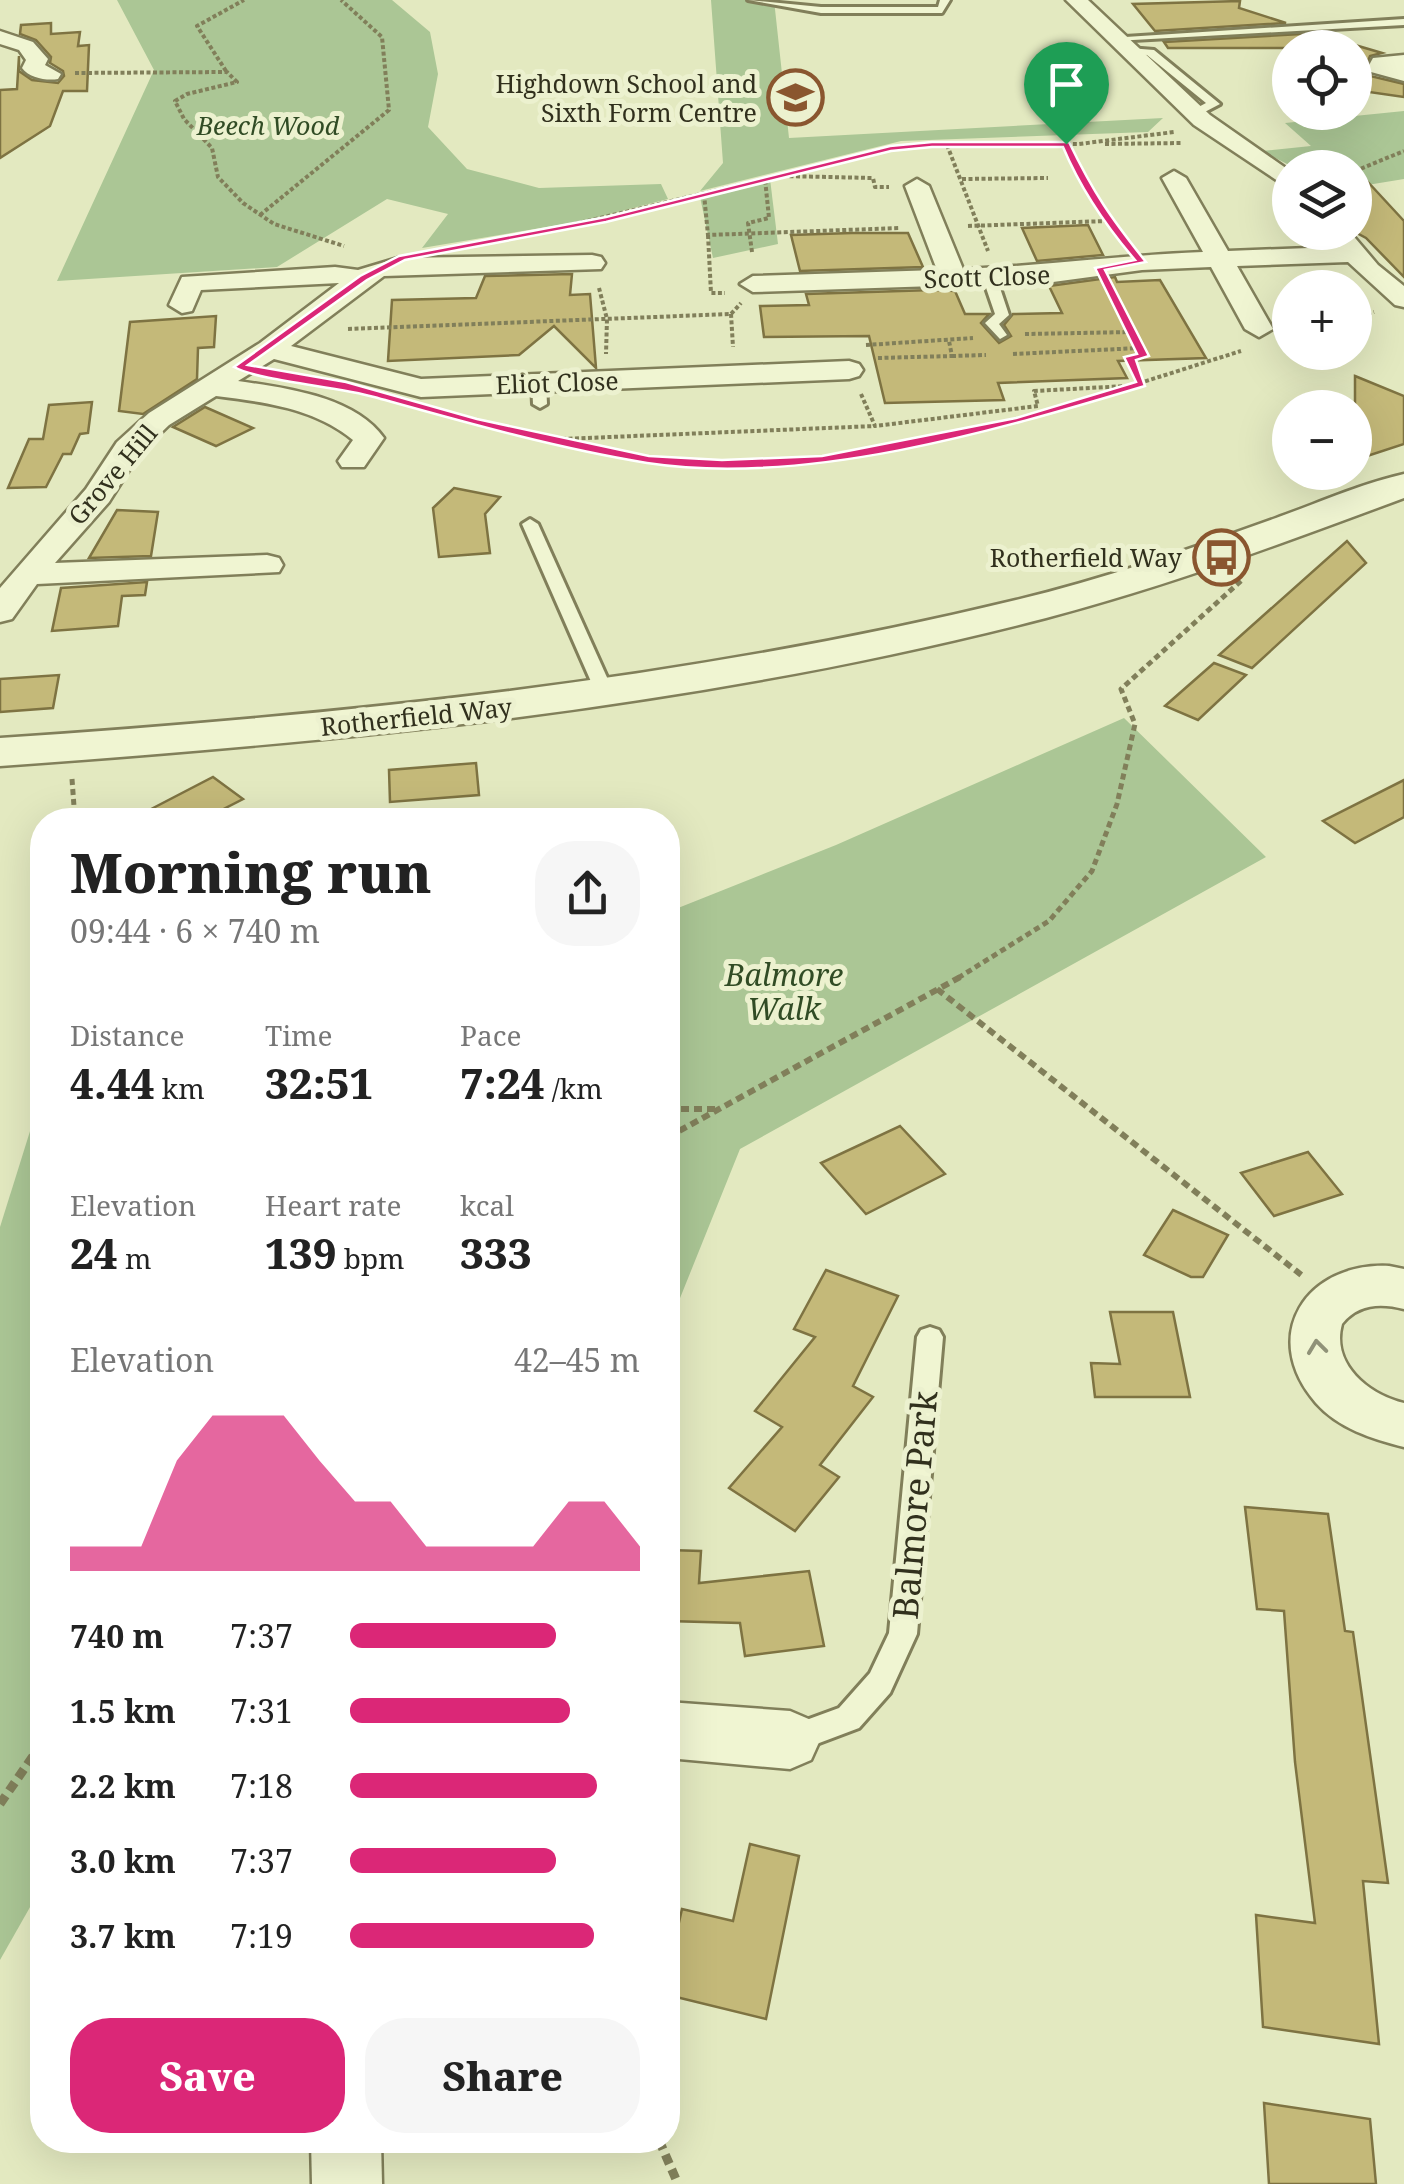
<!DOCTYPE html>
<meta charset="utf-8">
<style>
:root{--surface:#fff;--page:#f6f6f6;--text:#222;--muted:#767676;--accent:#db2777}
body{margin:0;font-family:"Noto Serif",serif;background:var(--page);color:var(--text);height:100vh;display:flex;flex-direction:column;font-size:38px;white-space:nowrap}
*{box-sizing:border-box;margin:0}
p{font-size:32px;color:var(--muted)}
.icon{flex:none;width:55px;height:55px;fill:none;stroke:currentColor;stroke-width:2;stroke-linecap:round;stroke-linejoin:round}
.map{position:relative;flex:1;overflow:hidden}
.details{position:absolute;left:30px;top:808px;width:650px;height:1345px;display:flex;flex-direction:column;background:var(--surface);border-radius:40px;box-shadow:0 10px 40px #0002}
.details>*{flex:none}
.fabs{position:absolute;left:1272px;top:30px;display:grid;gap:20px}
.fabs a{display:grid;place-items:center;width:100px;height:100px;border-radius:50%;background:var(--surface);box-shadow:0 10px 40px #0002;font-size:50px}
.pin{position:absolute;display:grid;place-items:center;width:85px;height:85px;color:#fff;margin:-102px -42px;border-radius:50% 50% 50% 0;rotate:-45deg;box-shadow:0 0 10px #0007}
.pin .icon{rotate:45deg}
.round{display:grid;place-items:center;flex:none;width:105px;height:105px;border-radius:40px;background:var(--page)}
.summary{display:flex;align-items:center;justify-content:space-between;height:170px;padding:0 40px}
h1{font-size:55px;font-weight:800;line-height:75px}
.stats{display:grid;grid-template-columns:repeat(3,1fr);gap:15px;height:170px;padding:10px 40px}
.stats div{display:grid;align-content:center}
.stats b{font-size:42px;font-weight:800}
.stats small{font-size:28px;font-weight:400}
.stats p{font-size:28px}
.chart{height:280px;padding:20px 40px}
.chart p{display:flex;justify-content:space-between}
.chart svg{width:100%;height:180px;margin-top:10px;fill:var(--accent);opacity:.7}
.action{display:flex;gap:20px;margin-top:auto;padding:20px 40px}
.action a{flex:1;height:115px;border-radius:40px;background:var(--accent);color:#fff;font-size:40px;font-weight:800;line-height:115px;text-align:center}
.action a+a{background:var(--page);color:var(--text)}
ul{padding:0 40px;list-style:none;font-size:32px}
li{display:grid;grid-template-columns:160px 120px 1fr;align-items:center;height:75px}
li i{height:25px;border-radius:12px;background:var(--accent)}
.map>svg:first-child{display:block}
.green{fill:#abc695}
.building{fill:#c4b979;stroke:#7e7342;stroke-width:2.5}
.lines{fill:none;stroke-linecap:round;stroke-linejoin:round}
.service-casing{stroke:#817f5a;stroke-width:6}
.minor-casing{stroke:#817f5a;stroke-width:5}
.tertiary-casing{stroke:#817f5a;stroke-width:5}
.path-far3{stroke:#817f5a;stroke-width:4;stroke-dasharray:4 2.5;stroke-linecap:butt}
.path-far2{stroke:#817f5a;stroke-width:5;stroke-dasharray:6 4;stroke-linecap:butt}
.path-far1{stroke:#817f5a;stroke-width:6;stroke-dasharray:8 5;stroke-linecap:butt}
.path{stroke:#817f5a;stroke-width:9;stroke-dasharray:10 6;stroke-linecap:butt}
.service{fill:#f0f5d2;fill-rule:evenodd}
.minor{fill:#f0f5d2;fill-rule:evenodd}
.tertiary{fill:#f0f5d2;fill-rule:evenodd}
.oneway{stroke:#909278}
.route{fill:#db2777;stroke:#fff;stroke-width:2.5;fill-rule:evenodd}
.labels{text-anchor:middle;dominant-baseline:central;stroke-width:10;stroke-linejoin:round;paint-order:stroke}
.far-poi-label{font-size:25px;fill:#31301d;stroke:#ecf1cf;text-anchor:end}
.far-park-label{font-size:25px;font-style:italic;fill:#314c25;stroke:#ecf1cf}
.far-street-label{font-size:25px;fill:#31301d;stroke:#ecf1cf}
.park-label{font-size:30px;font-style:italic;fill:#314c25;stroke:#ecf1cf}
.near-street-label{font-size:35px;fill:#31301d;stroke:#ecf1cf}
</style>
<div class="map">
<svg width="1404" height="2184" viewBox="0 0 1404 2184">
<rect width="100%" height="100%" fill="#e3e9c0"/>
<!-- green -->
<g class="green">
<polygon points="117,0 392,0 430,32 438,74 428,127 467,169 539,188 661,184 668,199 582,221 422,248 448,214 387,199 277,267 57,281 154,70"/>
<polygon points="711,0 774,0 789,138 1163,118 1148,132 901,141 700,191 723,163"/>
<polygon points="1404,111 1404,179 1355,187 1355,168 1293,167 1262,151 1311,146 1285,123"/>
<polygon points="770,179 778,244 713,258 700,197"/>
<polygon points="1124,718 1266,857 740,1149 668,1328 668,912 836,845"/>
<polygon points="42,1093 42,1886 0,1960 0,1227"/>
</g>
<!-- building -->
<g class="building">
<polygon points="1240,1 1239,8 1286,23 1155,31 1133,4"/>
<polygon points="51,23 51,34 80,32 78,46 89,45 87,91 63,91 50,126 0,158 0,90 17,89 19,56 19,71 32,80 58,83 64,76 63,71 50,63 51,57 36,40 20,34 21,25"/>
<polygon points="1319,33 1341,40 1340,48 1168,48 1164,42"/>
<polygon points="1355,45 1382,53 1370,56 1365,69 1370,76 1404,84 1404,97 1355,90"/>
<polygon points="1355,168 1404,221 1404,277 1366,238 1355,232"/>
<polygon points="1088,225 1103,255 1037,261 1022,228"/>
<polygon points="852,233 908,233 923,267 800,271 791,235"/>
<polygon points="572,274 570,295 590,294 596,368 554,326 519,355 388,361 392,300 476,298 485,276"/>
<polygon points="1115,277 1117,282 1160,280 1206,358 1118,361 1127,378 998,383 1004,400 885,403 869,336 764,337 760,306 809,305 806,294 933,290 955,291 965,314 989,314 981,323 999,343 1011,336 1004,325 1013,314 1062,313 1049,286"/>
<polygon points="216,316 214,347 198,348 197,379 143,414 119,411 130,322"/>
<polygon points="1355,376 1404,396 1404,444 1355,460"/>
<polygon points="92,402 88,433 80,434 71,454 63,454 46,487 8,488 29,439 43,439 49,405"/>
<polygon points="205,407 253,428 216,446 173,427"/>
<polygon points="454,488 500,497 485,514 490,553 439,557 433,508"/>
<polygon points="117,510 158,512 151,556 89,558"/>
<polygon points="1347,541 1366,563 1252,668 1219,655"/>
<polygon points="147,582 145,595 122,596 118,626 52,631 61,588"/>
<polygon points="1214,663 1246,675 1198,720 1165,706"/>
<polygon points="59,675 53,708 0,712 0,679"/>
<polygon points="476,763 479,795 390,802 389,770"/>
<polygon points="213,777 243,799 202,820 130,820"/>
<polygon points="1404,780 1404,817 1355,843 1323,821"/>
<polygon points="900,1126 945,1174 866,1214 821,1163"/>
<polygon points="1308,1152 1342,1194 1274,1216 1241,1173"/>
<polygon points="1173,1210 1228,1235 1203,1277 1191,1277 1144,1255"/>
<polygon points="826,1270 898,1296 853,1386 873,1397 820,1465 839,1477 795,1531 729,1488 782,1427 755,1411 815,1337 794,1329"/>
<polygon points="1110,1312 1173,1312 1190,1397 1095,1397 1091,1363 1120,1364"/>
<polygon points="1245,1507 1328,1514 1345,1631 1353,1632 1388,1883 1363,1881 1379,2044 1263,2027 1256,1915 1315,1923 1295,1762 1284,1611 1257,1609"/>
<polygon points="668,1550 701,1551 699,1583 809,1571 824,1646 745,1656 740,1623 668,1621"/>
<polygon points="750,1844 799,1856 766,2019 668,1995 668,1971 682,1909 733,1921"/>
<polygon points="1264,2103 1370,2119 1376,2184 1269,2184"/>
</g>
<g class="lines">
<defs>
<g id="service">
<polygon points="748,0 821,7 938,7 940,0 950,0 942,13 821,13"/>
<polygon points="1404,19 1404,25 1115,41 1110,38"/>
<polygon points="1129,48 1154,50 1220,104 1199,115 1191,115 1191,111 1206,103 1147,55 1125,53"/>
<polygon points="989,272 996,276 1009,315 999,324 1007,335 1000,339 985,323 995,314 982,276"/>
<polygon points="539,378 546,382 547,404 540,408 533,404 532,382"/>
<polygon points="530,519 538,524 614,693 611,697 605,698 596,693 522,524"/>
<polygon points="930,1327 939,1330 943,1337 917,1634 890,1693 859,1728 790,1754 779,1750 775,1740 779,1730 839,1708 870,1673 889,1633 917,1337 921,1330"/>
</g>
<g id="minor">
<polygon points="1066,0 1088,0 1210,115 1290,171 1290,189 1194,125"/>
<path d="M 0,31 L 33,42 L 48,59 L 45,65 L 61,74 L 58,79 C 47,81 29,78 22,68 L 26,60 L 19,50 L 0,44 Z"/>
<polygon points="1404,55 1404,81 1371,72 1368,67 1373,58"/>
<path d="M 1174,171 L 1186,178 L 1228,251 L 1335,247 L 1326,232 L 1350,232 L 1378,265 L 1404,286 L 1404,307 L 1395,305 L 1348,262 L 1237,266 L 1273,329 L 1259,337 L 1245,329 L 1211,267 L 1142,270 L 1053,282 L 753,292 L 740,284 L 753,276 L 937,270 L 905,186 L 917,179 L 929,186 L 963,269 C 1043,266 1122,255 1203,252 L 1162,178 Z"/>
<path d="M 592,255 L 601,257 L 605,263 L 601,269 L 384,276 L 291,346 L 421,379 L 849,361 L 859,364 L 863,370 L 859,376 L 849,379 L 421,397 L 274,359 L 238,381 C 285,388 354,396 384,438 L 364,467 L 342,467 L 338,461 L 353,440 C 314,408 264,402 216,396 L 169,425 L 140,453 L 109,502 L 55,563 L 267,555 L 279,558 L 283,565 L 279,572 L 37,584 L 12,619 L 0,622 L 0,588 L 86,489 L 117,442 L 149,413 L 260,343 L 339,283 L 201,290 L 192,311 L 182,313 L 169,305 L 182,277 L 335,267 L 358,270 L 398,258 Z"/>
<path d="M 1389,1266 L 1404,1269 L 1404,1309 C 1380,1303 1358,1304 1342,1324 C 1331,1364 1368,1394 1404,1403 L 1404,1447 C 1372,1439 1338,1428 1316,1403 C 1258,1336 1306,1262 1389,1266 Z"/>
<polygon points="668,1702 790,1711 811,1720 820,1740 811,1760 790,1769 668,1758"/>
<polygon points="311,2140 381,2140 382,2184 312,2184"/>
</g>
<path id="tertiary" d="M 1404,474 L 1404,498 C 1286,542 1168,586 1046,618 C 704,707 352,741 0,766 L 0,738 C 342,715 682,681 1016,600 C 1104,579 1190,549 1276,518 C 1318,503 1360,484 1404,474 Z"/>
</defs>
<!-- service casing -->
<use href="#service" class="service-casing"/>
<!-- minor casing -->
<use href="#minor" class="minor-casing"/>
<!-- tertiary casing -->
<use href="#tertiary" class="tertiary-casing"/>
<!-- path-far3 -->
<g class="path-far3">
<polyline points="226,71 197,26 244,0"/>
<polyline points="75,73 227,72 237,82 187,94 175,101 184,119 212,148 218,177 243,203 274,224 344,246"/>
<polyline points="1066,144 1082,181 1121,238"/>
<polyline points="1105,144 1183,143"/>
<polyline points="947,145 988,251"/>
<polyline points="1355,171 1404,151"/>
<polyline points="783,176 873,178 875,187 889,187"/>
<polyline points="962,179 1048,178"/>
<polyline points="704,194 708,235 900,228"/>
<polyline points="260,215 389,110 382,37 341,0"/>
<polyline points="968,226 1106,221"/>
<polyline points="537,233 890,149 932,144 1079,144 1174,132"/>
<polyline points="708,235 711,293 725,293"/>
<polyline points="752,252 748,223 769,218 765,179"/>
<polyline points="599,288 607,319 606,354"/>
<polyline points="1111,291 1144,357 1130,357 1142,384"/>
<polyline points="731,314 733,347"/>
<polyline points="1355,318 1374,312"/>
<polyline points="348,329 731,314 741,303"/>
<polyline points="1025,334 1131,332"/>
<polyline points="866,345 973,338"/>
<polyline points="1013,354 1140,348"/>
<polyline points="952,356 986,355"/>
<polyline points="878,358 952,356 949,341"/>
<polyline points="861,394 875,426 1038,406 1034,391 1126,386"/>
<path d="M 458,417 C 521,431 586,452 650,460 C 848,485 1055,409 1241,351"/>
<polyline points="562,439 875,426"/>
</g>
<!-- path-far2 -->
<g class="path-far2">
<polyline points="72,779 75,820"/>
<polyline points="958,978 1049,921 1092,871 1117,804 1135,724 1121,689 1242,580"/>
</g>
<!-- path-far1 -->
<g class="path-far1">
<polyline points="937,989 1304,1277"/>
<polyline points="668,1109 719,1109"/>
<polyline points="668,1137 962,976"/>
</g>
<!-- path -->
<g class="path">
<polyline points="0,1804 42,1743"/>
<polyline points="659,2140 678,2184"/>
</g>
<!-- service -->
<use href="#service" class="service"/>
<!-- minor -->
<use href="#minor" class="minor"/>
<!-- tertiary -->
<use href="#tertiary" class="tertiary"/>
</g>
<!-- one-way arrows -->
<defs><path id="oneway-chevron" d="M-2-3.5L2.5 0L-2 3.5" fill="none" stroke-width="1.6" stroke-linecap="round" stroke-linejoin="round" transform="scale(2.5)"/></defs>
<use class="oneway" href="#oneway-chevron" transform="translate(1317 1347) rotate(-97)"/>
<!-- route -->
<path class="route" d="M 932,142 L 1069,142 C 1094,194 1111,218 1146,262 L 1105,270 L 1149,356 L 1136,360 L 1145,386 C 995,431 805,487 647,463 C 555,448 464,422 374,397 C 337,386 262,382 234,367 L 360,276 L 399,256 L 606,217 L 890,146 ZM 932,147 L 1063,147 C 1081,190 1105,225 1135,260 L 1095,268 L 1137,354 L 1124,357 L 1136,382 L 1016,418 L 822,456 L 722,460 L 649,456 L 477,419 L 346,382 L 248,365 L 367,280 L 405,260 L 606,222 L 891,151 Z"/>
<!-- icons -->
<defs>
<symbol id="school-ring" viewBox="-11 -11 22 22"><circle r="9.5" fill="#ecf1cf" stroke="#8a562f" stroke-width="1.5"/><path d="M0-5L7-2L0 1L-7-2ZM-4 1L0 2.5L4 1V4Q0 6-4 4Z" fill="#8a562f"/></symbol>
<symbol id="bus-ring" viewBox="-11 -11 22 22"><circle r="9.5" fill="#ecf1cf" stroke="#8a562f" stroke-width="1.5"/><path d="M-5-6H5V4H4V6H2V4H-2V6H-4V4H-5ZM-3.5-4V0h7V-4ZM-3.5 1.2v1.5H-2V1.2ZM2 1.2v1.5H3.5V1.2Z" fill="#8a562f"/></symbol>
</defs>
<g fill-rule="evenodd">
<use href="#school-ring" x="764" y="66" width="63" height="63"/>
<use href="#bus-ring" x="1190" y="526" width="63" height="63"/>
</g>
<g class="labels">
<!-- far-poi labels -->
<g class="far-poi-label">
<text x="757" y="83">Highdown School and<tspan x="757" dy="29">Sixth Form Centre</tspan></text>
<text x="1182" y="557">Rotherfield Way</text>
</g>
<!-- far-park labels -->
<g class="far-park-label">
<text x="268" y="125">Beech Wood</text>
</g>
<!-- far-street labels -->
<g class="far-street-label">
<text transform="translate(987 276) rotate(-2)">Scott Close</text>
<text transform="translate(557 382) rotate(-2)">Eliot Close</text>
<text transform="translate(112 474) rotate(-50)">Grove Hill</text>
<text transform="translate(416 716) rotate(-6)">Rotherfield Way</text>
</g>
<!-- park labels -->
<g class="park-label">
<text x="784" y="974">Balmore<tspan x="784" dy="34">Walk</tspan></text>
</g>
<!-- near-street labels -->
<g class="near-street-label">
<text transform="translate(914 1505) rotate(-85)">Balmore Park</text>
</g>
</g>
</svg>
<div class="fabs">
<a><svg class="icon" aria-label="locate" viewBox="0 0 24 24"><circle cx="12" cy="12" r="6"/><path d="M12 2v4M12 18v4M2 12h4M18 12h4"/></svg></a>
<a><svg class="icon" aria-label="layers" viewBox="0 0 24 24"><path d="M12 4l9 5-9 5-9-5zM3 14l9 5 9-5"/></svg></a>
<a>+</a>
<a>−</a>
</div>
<div class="pin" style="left:1066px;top:144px;background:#1e9e55"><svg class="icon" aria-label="arrive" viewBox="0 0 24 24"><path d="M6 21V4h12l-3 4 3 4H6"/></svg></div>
<section class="details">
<div class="summary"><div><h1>Morning run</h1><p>09:44 · 6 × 740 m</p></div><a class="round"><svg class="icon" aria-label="share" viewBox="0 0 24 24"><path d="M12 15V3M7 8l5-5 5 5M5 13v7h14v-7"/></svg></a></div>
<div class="stats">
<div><p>Distance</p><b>4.44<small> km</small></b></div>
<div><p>Time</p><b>32:51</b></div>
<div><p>Pace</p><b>7:24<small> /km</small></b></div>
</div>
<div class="stats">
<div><p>Elevation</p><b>24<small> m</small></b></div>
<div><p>Heart rate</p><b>139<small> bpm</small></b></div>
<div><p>kcal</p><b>333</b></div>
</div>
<div class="chart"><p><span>Elevation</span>42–45 m</p>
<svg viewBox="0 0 160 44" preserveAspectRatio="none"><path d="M0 44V38L10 38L20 38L30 17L40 6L50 6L60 6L70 17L80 27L90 27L100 38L110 38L120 38L130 38L140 27L150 27L160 38V44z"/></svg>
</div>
<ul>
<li><b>740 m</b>7:37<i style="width:71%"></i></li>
<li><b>1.5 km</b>7:31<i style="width:76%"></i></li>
<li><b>2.2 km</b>7:18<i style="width:85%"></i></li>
<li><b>3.0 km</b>7:37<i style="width:71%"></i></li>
<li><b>3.7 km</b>7:19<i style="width:84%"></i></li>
</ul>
<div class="action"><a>Save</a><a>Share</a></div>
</section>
</div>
